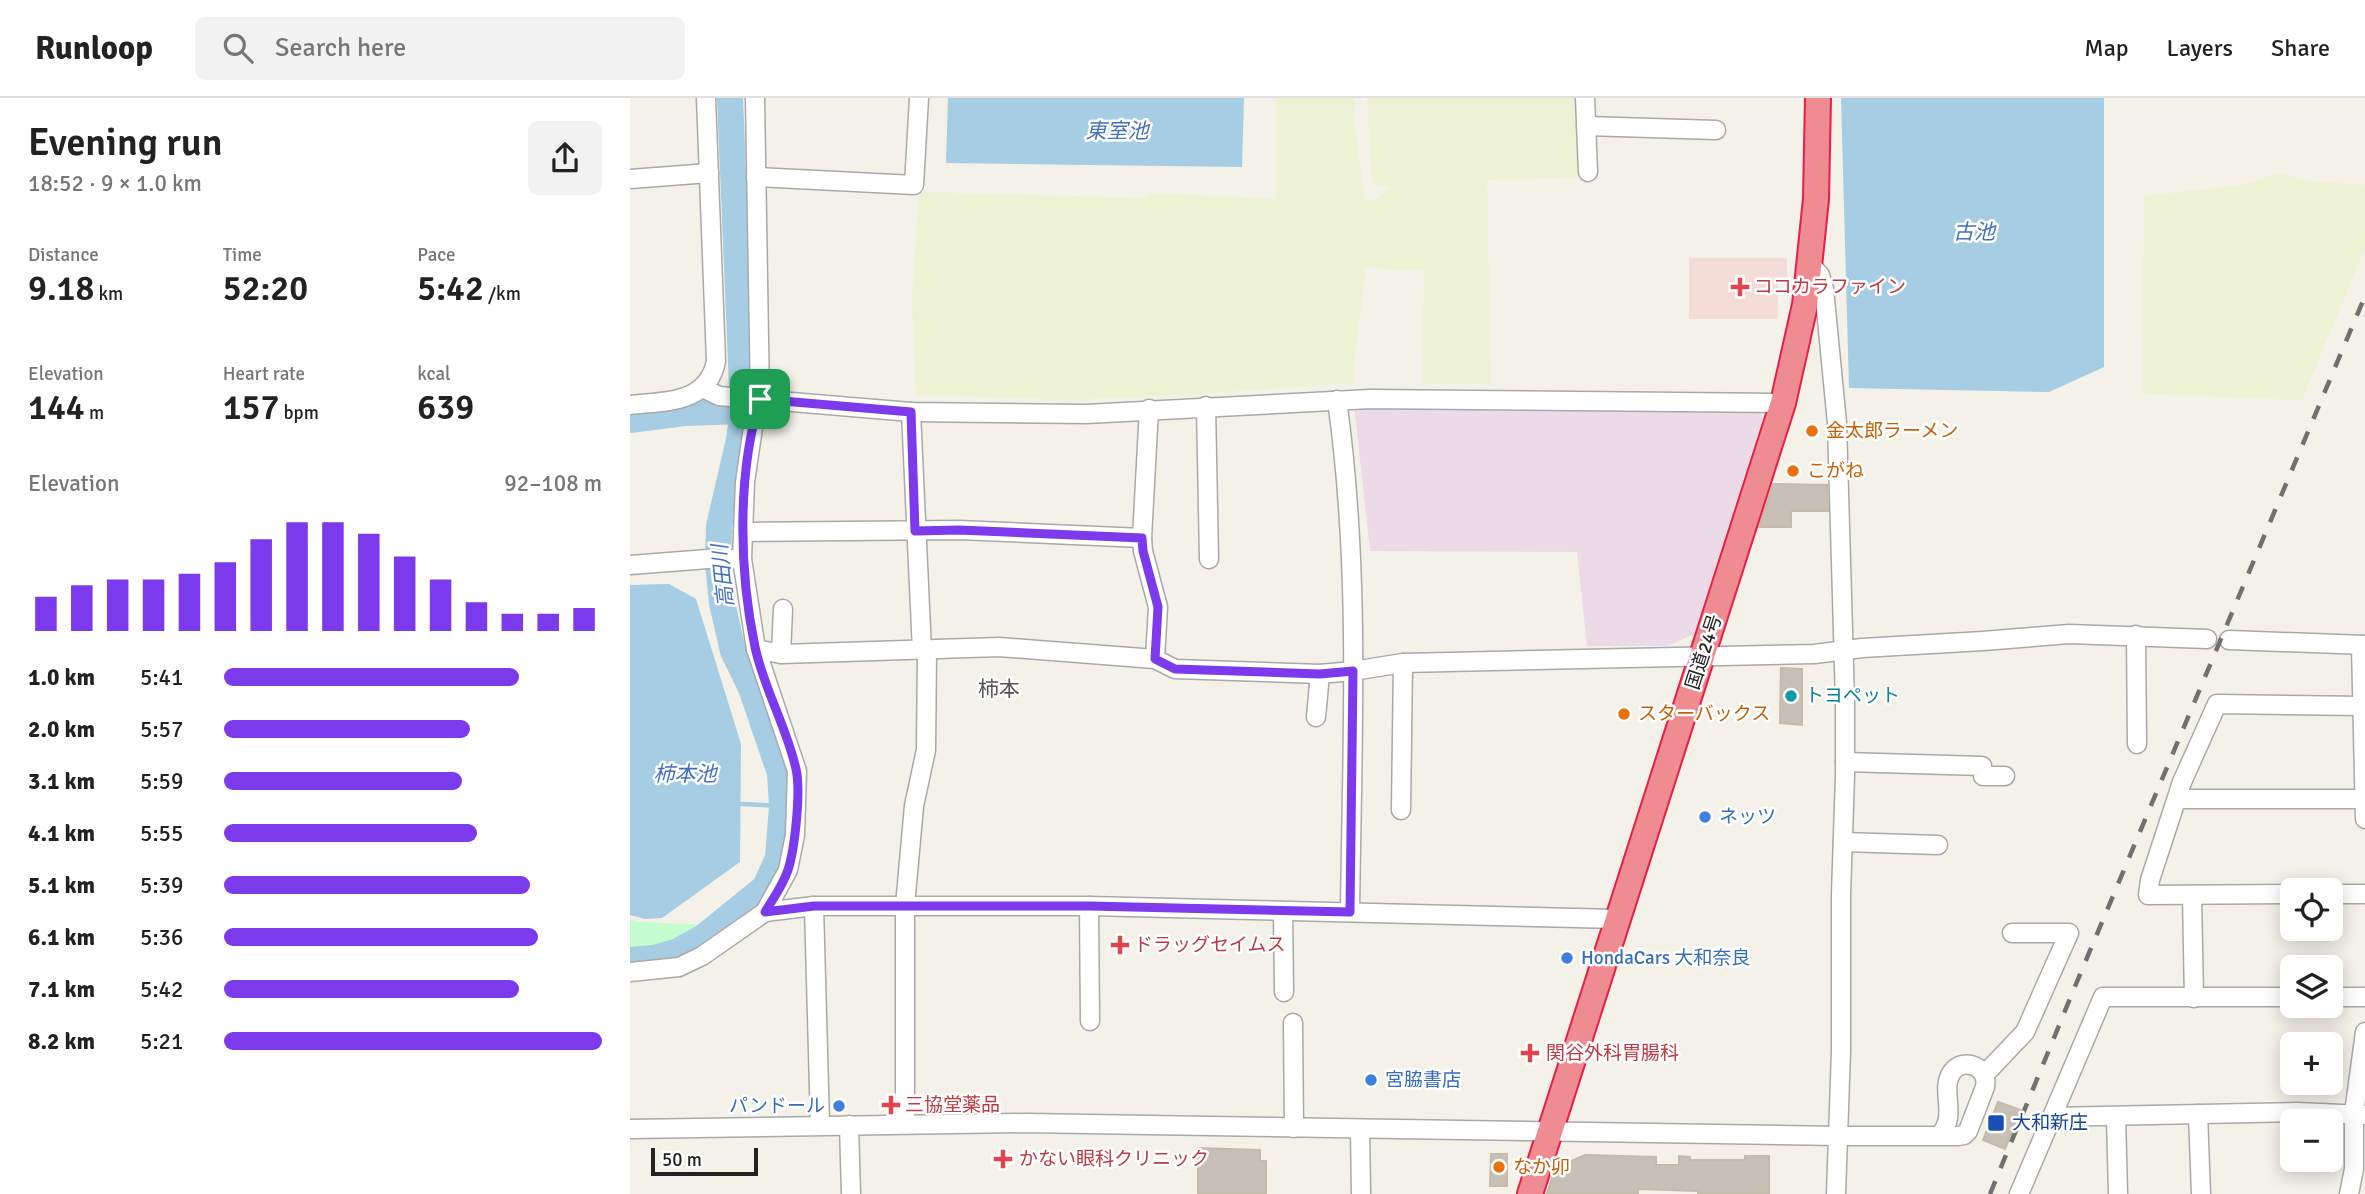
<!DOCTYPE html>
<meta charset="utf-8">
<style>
:root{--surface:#fff;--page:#f2f2f2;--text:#222;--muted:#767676;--line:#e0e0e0;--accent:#7c3aed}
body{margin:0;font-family:Signika,"Noto Sans JP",sans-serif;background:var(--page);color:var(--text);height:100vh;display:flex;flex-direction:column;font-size:26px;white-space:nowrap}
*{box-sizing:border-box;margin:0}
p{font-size:23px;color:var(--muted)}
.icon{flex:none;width:38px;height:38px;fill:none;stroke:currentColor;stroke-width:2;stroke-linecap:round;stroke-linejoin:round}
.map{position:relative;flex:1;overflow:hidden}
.details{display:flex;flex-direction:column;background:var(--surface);width:630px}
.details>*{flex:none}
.tools{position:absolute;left:1650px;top:780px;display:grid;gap:14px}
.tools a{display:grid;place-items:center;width:63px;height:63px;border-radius:10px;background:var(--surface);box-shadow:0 4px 18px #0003;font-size:35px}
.scale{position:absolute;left:21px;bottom:18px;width:107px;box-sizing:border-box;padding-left:7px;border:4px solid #222;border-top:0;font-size:19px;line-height:24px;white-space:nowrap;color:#222;-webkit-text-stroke:5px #fff;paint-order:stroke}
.pin{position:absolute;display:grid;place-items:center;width:60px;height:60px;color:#fff;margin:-30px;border-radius:14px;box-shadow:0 4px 10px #0006}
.round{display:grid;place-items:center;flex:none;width:74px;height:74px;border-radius:10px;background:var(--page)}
.summary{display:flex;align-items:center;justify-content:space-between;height:119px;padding:0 28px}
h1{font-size:38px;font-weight:600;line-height:52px}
.stats{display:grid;grid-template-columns:repeat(3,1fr);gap:10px;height:119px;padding:7px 28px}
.stats div{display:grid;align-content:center}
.stats b{font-size:35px;font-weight:600}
.stats small{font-size:19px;font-weight:400}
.stats p{font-size:19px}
.chart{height:196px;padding:14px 28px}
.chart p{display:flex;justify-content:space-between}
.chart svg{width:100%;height:126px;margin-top:7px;stroke:var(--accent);stroke-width:6}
ul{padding:0 28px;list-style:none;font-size:23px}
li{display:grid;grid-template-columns:112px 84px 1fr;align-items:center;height:52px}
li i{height:18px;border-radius:9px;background:var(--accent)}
header{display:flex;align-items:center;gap:42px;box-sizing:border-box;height:98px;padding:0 35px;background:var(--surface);border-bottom:2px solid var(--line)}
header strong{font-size:33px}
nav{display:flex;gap:38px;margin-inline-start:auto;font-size:24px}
.search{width:490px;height:63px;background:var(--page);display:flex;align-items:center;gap:18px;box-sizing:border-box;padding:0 24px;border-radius:10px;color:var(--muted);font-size:26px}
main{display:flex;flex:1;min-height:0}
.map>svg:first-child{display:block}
.commercial{fill:#f4dcd7}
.industrial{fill:#ecdae6}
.farmland{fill:#ecf2d3}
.park{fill:#c4fed0}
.water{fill:#a6cde3}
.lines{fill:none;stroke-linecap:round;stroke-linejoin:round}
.stream{stroke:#a6cde3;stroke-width:4.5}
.river{stroke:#a6cde3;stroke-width:26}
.building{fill:#c8c0b7;stroke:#c6baa9;stroke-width:2}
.minor-casing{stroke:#a9a9a9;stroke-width:21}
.highway-casing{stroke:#e91d48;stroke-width:28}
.minor{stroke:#fff;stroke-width:18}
.highway{stroke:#ee8c91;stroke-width:24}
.rail{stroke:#707070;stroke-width:4.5;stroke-dasharray:14 14;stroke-linecap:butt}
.route-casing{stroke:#fff;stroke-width:14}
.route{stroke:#7c3aed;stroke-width:9}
.health-dot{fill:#e0444e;stroke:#fff;stroke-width:2.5}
.food-dot{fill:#e8710a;stroke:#fff;stroke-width:2.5}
.culture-dot{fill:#0f9aa8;stroke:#fff;stroke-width:2.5}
.shop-dot{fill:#3f7fe0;stroke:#fff;stroke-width:2.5}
.transit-dot{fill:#1a4fb4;stroke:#fff;stroke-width:2.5}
.labels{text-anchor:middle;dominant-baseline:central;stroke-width:5;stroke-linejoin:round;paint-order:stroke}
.health-label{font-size:19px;fill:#be3a42;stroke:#fff;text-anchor:start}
.food-label{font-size:19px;fill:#c56008;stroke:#fff;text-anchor:start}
.street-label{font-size:19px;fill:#222;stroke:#fff}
.culture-label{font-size:19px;fill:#0d838f;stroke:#fff;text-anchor:start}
.shop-label{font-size:19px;fill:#366cbe;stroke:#fff;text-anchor:start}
.transit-label{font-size:19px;fill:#164399;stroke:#fff;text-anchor:start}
.water-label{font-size:21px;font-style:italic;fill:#4571bb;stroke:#fff}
.neighbourhood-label{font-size:21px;fill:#555;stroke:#fff}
</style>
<header>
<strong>Runloop</strong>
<div class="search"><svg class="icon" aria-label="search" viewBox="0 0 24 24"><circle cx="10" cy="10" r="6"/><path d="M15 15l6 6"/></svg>Search here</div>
<nav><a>Map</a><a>Layers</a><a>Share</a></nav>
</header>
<main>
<section class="details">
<div class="summary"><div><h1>Evening run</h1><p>18:52 · 9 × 1.0 km</p></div><a class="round"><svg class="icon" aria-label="share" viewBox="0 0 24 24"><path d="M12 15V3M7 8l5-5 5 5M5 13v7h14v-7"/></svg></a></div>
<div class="stats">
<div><p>Distance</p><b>9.18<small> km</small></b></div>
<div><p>Time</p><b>52:20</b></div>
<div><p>Pace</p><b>5:42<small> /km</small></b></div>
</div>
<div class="stats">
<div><p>Elevation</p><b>144<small> m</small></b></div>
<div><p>Heart rate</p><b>157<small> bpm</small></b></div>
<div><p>kcal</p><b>639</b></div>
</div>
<div class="chart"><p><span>Elevation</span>92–108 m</p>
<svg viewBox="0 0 160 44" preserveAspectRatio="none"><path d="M5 44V32M15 44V28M25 44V26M35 44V26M45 44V24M55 44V20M65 44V12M75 44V6M85 44V6M95 44V10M105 44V18M115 44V26M125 44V34M135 44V38M145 44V38M155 44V36"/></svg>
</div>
<ul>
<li><b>1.0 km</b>5:41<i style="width:78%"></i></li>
<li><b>2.0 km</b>5:57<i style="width:65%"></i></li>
<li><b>3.1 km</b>5:59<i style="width:63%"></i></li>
<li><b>4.1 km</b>5:55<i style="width:67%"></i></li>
<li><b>5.1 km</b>5:39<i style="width:81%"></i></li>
<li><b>6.1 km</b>5:36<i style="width:83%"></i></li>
<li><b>7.1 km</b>5:42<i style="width:78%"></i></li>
<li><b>8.2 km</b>5:21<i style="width:100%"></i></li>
</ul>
</section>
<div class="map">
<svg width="1735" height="1096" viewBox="0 0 1735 1096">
<rect width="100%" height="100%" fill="#f3f1e8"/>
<!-- commercial -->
<polygon class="commercial" points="1059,160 1157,160 1157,180 1148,181 1148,221 1059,221"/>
<!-- industrial -->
<polygon class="industrial" points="724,306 1127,309 1133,320 1064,536 1037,548 957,548 947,454 740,453"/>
<!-- farmland -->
<g class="farmland">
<polygon points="646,0 725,0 724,24 735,101 745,102 760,89 742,87 737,0 948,0 949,80 857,82 861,286 792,286 794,173 736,170 724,263 724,285 520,299 439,302 286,297 282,199 289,94 512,100 522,95 646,101"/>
<polygon points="1649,75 1677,83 1735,87 1735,150 1672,302 1512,296 1514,98 1612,87"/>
</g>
<!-- park -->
<path class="park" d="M 0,821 L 9,824 L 77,827 C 58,850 29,855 0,857 Z"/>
<!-- water -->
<g class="water">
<polygon points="318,0 614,0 612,69 316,65"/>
<polygon points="1211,0 1474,0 1474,269 1419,294 1219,290"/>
<polygon points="39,486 66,501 111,646 110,764 32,820 15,821 0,817 0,487"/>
</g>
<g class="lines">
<!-- stream -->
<polyline class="stream" points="111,706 152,708"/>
<!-- river -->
<g class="river">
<polyline points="0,322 54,315 113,313"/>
<polyline points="0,862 23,860 46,854 72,840 135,789 148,760 152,708 150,675 121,590 103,553 92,505 88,465 89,428 109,342 113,313 100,0"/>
</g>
</g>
<!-- building -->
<g class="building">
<polygon points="1143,386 1197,387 1198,413 1161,413 1161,429 1129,429"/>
<polygon points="1151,570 1172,571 1172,627 1150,625"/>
<polygon points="1368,1004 1391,1012 1375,1051 1353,1042"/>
<polygon points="568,1050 630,1052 630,1063 636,1063 636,1096 568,1096"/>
<polygon points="861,1056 877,1056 877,1088 860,1088"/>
<polygon points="955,1057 1026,1059 1026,1067 1049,1067 1049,1058 1060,1059 1060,1062 1115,1062 1115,1058 1139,1058 1139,1096 1068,1096 1068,1093 1008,1091 1008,1096 917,1096 925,1070"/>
</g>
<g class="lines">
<defs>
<g id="minor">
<polyline points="955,0 958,74"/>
<polyline points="956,28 1086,32"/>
<polyline points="126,79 284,87 289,0"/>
<polyline points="0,81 79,75"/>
<polyline points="1180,166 1190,177 1194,191 1207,325 1215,603 1215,677 1211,797 1211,953 1206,1096"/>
<polyline points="73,290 89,298 281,314 456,316 740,301 1153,305"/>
<path d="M 707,302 C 731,472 722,643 720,814"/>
<path d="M 0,307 C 35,303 78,306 86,263 L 76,0"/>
<polyline points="576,308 579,461"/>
<polyline points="519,311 512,440 513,453 528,509 525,561"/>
<polyline points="281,314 292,553"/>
<polyline points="113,434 329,432 512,440"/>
<polyline points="0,467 78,461 112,461"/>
<polyline points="1506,537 1507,646"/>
<polyline points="1599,542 1735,547"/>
<polyline points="1731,547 1735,721"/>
<polyline points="126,551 151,556 369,549 525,561 545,571 690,576 723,573 773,565 1184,556 1232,550 1353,543 1439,536 1577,541"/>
<polyline points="151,556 153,511"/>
<polyline points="686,619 690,576"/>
<polyline points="1215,664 1352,668 1353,678 1375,678"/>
<polyline points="1547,701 1734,701"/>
<polyline points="771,712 773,565"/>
<polyline points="1213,744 1308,747"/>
<polyline points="1662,796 1518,797 1520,782 1552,684 1587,606 1732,608"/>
<polyline points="1701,796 1735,796"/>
<polyline points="1562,797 1564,900"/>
<polyline points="184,808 190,1027"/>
<polyline points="459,808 460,923"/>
<polyline points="653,813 654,894"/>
<polyline points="135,814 184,808 459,808 987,821"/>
<polyline points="0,874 49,869 72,858 135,814 158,772 165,737 167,673 126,551 112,461 115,384 124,323 130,301 125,0"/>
<polyline points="1701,899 1735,899"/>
<polyline points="663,925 664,1030"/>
<polyline points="1355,976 1395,934 1439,835 1382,835"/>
<polyline points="1568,1016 1571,1096"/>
<polyline points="1422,1019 1667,1014 1735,1017"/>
<polyline points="1486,1019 1488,1096"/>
<polyline points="275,1026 275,808 284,708 296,652 297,553"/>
<polyline points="219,1027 221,1096"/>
<path d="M 0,1031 L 396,1025 L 1208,1038 L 1328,1038 L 1334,1037 L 1338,1033 L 1355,989 C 1359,968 1333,959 1322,974 C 1309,992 1329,1018 1309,1038"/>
<polyline points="730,1031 731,1096"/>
<polyline points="1389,1096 1473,899 1662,899"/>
<polyline points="1719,1096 1724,1071 1724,1015 1735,934"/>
</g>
<polyline id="highway" points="900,1096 1153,305 1175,207 1186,101 1188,0"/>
</defs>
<!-- minor casing -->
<use href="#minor" class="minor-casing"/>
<!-- highway casing -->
<use href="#highway" class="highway-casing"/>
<!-- minor -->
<use href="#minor" class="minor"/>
<!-- highway -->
<use href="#highway" class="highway"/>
<!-- rail -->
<polyline class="rail" points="1360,1096 1446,886 1735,198"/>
</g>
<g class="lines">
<defs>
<path id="route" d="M 130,301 L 281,314 L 285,433 L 329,432 L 512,440 L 513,453 L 528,509 L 525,561 L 545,571 L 690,576 L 723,573 L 720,814 L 459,808 L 184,808 L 135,814 C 143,801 153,787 158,772 C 165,750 171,693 166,671 C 157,630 134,591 125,549 C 109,472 107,377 130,301 Z"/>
</defs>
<!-- route casing -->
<use href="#route" class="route-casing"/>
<!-- route -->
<use href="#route" class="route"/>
</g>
<!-- markers -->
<g class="health-dot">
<path d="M1106.5 178.5h7v7h7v7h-7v7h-7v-7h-7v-7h7z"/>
<path d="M486.5 836.5h7v7h7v7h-7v7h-7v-7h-7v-7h7z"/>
<path d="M896.5 944.5h7v7h7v7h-7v7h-7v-7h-7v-7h7z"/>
<path d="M257.5 996.5h7v7h7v7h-7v7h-7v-7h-7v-7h7z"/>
<path d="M369.5 1050.5h7v7h7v7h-7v7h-7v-7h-7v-7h7z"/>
</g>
<g class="food-dot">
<circle cx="1182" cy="333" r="7"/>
<circle cx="1163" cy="373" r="7"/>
<circle cx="994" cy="616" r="7"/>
<circle cx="869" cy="1069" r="7"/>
</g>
<circle class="culture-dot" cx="1161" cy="598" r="7"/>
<g class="shop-dot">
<circle cx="1075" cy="719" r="7"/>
<circle cx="937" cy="860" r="7"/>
<circle cx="741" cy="982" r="7"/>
<circle cx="209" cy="1008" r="7"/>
</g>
<rect class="transit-dot" x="1357" y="1016" width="18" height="18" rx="3.5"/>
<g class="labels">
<!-- health labels -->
<g class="health-label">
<text x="1124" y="189">ココカラファイン</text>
<text x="504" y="847">ドラッグセイムス</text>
<text x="916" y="955">関谷外科胃腸科</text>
<text x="275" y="1007">三協堂薬品</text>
<text x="389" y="1061">かない眼科クリニック</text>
</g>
<!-- food labels -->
<g class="food-label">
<text x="1196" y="333">金太郎ラーメン</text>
<text x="1177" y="373">こがね</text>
<text x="1008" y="616">スターバックス</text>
<text x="883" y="1069">なか卯</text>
</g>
<!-- street labels -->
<g class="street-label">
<text transform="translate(1074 554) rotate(-72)">国道24号</text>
</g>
<!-- culture labels -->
<g class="culture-label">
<text x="1175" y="598">トヨペット</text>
</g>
<!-- shop labels -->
<g class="shop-label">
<text x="1089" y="719">ネッツ</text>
<text x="951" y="860">HondaCars 大和奈良</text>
<text x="755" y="982">宮脇書店</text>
<text x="195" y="1008" text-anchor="end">パンドール</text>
</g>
<!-- transit labels -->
<g class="transit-label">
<text x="1382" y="1025">大和新庄</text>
</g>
<!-- water labels -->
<g class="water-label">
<text x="487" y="33">東室池</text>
<text x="1344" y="134">古池</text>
<text transform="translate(93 478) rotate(-96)">高田川</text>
<text x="55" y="676">柿本池</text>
</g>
<!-- neighbourhood labels -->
<g class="neighbourhood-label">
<text x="369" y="591">柿本</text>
</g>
</g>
</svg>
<div class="tools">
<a><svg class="icon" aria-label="locate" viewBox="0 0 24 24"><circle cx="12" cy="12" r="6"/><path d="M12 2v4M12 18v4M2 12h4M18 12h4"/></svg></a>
<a><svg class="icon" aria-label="layers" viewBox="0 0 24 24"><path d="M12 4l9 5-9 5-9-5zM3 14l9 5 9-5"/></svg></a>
<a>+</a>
<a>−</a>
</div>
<div class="scale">50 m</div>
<div class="pin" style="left:130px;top:301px;background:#1e9e55"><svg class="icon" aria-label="arrive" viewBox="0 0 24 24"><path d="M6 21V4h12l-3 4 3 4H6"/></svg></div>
</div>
</main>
